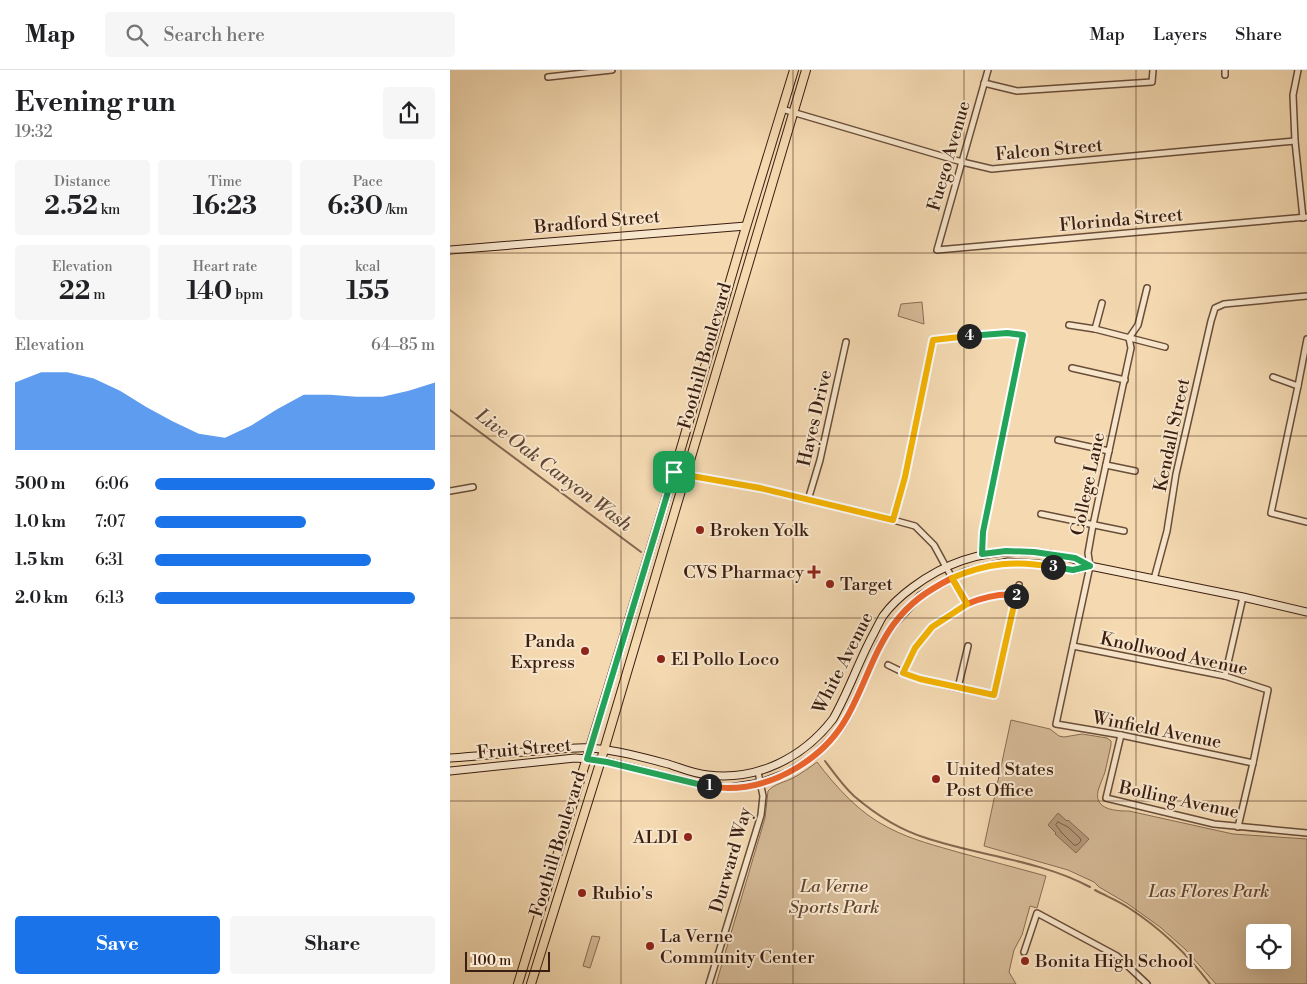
<!DOCTYPE html>
<meta charset="utf-8">
<style>
:root{--surface:#fff;--page:#f6f6f6;--text:#202124;--muted:#757577;--line:#e0e0e0;--accent:#1a73e8}
body{margin:0;font-family:"Libre Bodoni",serif;background:var(--page);color:var(--text);height:100vh;display:flex;flex-direction:column;font-size:19px;white-space:nowrap}
*{box-sizing:border-box;margin:0}
p{font-size:16px;color:var(--muted)}
.icon{flex:none;width:28px;height:28px;fill:none;stroke:currentColor;stroke-width:2;stroke-linecap:round;stroke-linejoin:round}
.map{position:relative;flex:1;overflow:hidden}
.side{display:flex;flex-direction:column;background:var(--surface);width:450px}
.side>*{flex:none}
.buttons{position:absolute;left:796px;top:854px;display:grid;gap:10px}
.buttons a{display:grid;place-items:center;width:45px;height:45px;border-radius:5px;background:var(--surface);box-shadow:0 5px 20px #0002;font-size:25px}
.scale{position:absolute;left:15px;bottom:12px;width:85px;box-sizing:border-box;padding-left:5px;border:2px solid #3a1e11;border-top:0;font-size:14px;line-height:18px;white-space:nowrap;color:#3a1e11;-webkit-text-stroke:4px #f8e6cc;paint-order:stroke}
.pin{position:absolute;display:grid;place-items:center;width:42px;height:42px;color:#fff;margin:-21px;border-radius:10px;box-shadow:0 2px 8px #0006}
.km{position:absolute;width:25px;height:25px;margin:-12px;border-radius:50%;background:#222;color:#fff;font-size:14px;line-height:25px;text-align:center}
.round{display:grid;place-items:center;flex:none;width:52px;height:52px;border-radius:5px;background:var(--page)}
.summary{display:flex;align-items:center;justify-content:space-between;height:85px;padding:0 15px}
h1{font-size:28px;font-weight:700;line-height:38px}
.figures{display:grid;grid-template-columns:repeat(3,1fr);gap:8px;height:85px;padding:5px 15px}
.figures div{display:grid;align-content:center;border-radius:5px;background:var(--page);text-align:center}
.figures b{font-size:25px;font-weight:700}
.figures small{font-size:14px;font-weight:400}
.figures p{font-size:14px}
.chart{height:140px;padding:10px 15px}
.chart p{display:flex;justify-content:space-between}
.chart svg{width:100%;height:90px;margin-top:5px;fill:var(--accent);opacity:.7}
.cta{display:flex;gap:10px;margin-top:auto;padding:10px 15px}
.cta a{flex:1;height:58px;border-radius:5px;background:var(--accent);color:#fff;font-size:20px;font-weight:700;line-height:58px;text-align:center}
.cta a+a{background:var(--page);color:var(--text)}
ul{padding:0 15px;list-style:none;font-size:16px}
li{display:grid;grid-template-columns:80px 60px 1fr;align-items:center;height:38px}
li i{height:12px;border-radius:6px;background:var(--accent)}
header{display:flex;align-items:center;gap:30px;box-sizing:border-box;height:70px;padding:0 25px;background:var(--surface);border-bottom:1px solid var(--line)}
header strong{font-size:24px}
nav{display:flex;gap:28px;margin-inline-start:auto;font-size:18px}
.search{width:350px;height:45px;background:var(--page);display:flex;align-items:center;gap:12px;box-sizing:border-box;padding:0 18px;border-radius:5px;color:var(--muted);font-size:19px}
main{display:flex;flex:1;min-height:0}
.map>svg:first-child{display:block}
.green{fill:#d4b996;stroke:#876c54;fill-rule:evenodd}
.water{fill:#b5997b;stroke:#846851}
.lines{fill:none;stroke-linecap:round;stroke-linejoin:round}
.shore{stroke:#785c46;stroke-width:1}
.stream{stroke:#846851;stroke-width:2}
.street-casing{stroke:#684d39;stroke-width:8}
.secondary-casing{stroke:#3a1e11;stroke-width:9}
.primary-casing{stroke:#3a1e11;stroke-width:10}
.street{stroke:#f8e6cc;stroke-width:5}
.secondary{stroke:#f8e6cc;stroke-width:7}
.primary{stroke:#f4d9b1;stroke-width:8}
.split-1-casing{stroke:#fff;stroke-width:10}
.split-2-casing{stroke:#fff;stroke-width:10}
.split-3-casing{stroke:#fff;stroke-width:10}
.split-4-casing{stroke:#fff;stroke-width:10}
.split-5-casing{stroke:#fff;stroke-width:10}
.split-1{stroke:#22a559;stroke-width:6}
.split-2{stroke:#f0652b;stroke-width:6}
.split-3{stroke:#f5b400;stroke-width:6}
.split-4{stroke:#22a559;stroke-width:6}
.split-5{stroke:#f5b400;stroke-width:6}
.grid{fill:none;stroke:#3a1e11;stroke-width:1;stroke-opacity:0.55}
.poi-dot{fill:#8f2418;stroke:#f8e6cc;stroke-width:2}
.labels{text-anchor:middle;dominant-baseline:central;stroke-width:4;stroke-linejoin:round;paint-order:stroke}
.street-label{font-size:18px;fill:#3a1e11;stroke:#f8e6cc}
.poi-label{font-size:18px;fill:#3a1e11;stroke:#f8e6cc;text-anchor:start}
.park-label{font-size:18px;font-style:italic;fill:#604532;stroke:#f8e6cc}
.water-label{font-size:19px;font-style:italic;fill:#654936;stroke:#f8e6cc}
</style>
<header>
<strong>Map</strong>
<div class="search"><svg class="icon" aria-label="search" viewBox="0 0 24 24"><circle cx="10" cy="10" r="6"/><path d="M15 15l6 6"/></svg>Search here</div>
<nav><a>Map</a><a>Layers</a><a>Share</a></nav>
</header>
<main>
<section class="side">
<div class="summary"><div><h1>Evening run</h1><p>19:32</p></div><a class="round"><svg class="icon" aria-label="share" viewBox="0 0 24 24"><path d="M12 15V3M7 8l5-5 5 5M5 13v7h14v-7"/></svg></a></div>
<div class="figures">
<div><p>Distance</p><b>2.52<small> km</small></b></div>
<div><p>Time</p><b>16:23</b></div>
<div><p>Pace</p><b>6:30<small> /km</small></b></div>
</div>
<div class="figures">
<div><p>Elevation</p><b>22<small> m</small></b></div>
<div><p>Heart rate</p><b>140<small> bpm</small></b></div>
<div><p>kcal</p><b>155</b></div>
</div>
<div class="chart"><p><span>Elevation</span>64–85 m</p>
<svg viewBox="0 0 160 44" preserveAspectRatio="none"><path d="M0 44V11L10 6L20 6L30 9L40 15L50 23L60 30L70 36L80 38L90 32L100 24L110 17L120 17L130 18L140 18L150 15L160 11V44z"/></svg>
</div>
<ul>
<li><b>500 m</b>6:06<i style="width:100%"></i></li>
<li><b>1.0 km</b>7:07<i style="width:54%"></i></li>
<li><b>1.5 km</b>6:31<i style="width:77%"></i></li>
<li><b>2.0 km</b>6:13<i style="width:93%"></i></li>
</ul>
<div class="cta"><a>Save</a><a>Share</a></div>
</section>
<div class="map">
<svg width="857" height="914" viewBox="0 0 857 914">
<rect width="100%" height="100%" fill="#f4d9b1"/>
<filter id="stains"><feTurbulence type="fractalNoise" baseFrequency=".004" numOctaves="4"/><feColorMatrix values="0 0 0 0 .2 0 0 0 0 .09 0 0 0 0 .02 0 0 0 .5 -.17"/></filter>
<radialGradient id="worn" r=".72"><stop offset=".6" stop-color="#630" stop-opacity="0"/><stop offset="1" stop-color="#630" stop-opacity=".3"/></radialGradient>
<!-- green -->
<g class="green">
<polygon points="472,232 474,254 448,246 451,234"/>
<path d="M 561,650 L 600,659 L 609,666 L 614,667 L 632,664 L 657,668 L 661,671 L 661,675 C 659,684 657,693 655,702 C 653,708 650,714 648,721 C 644,740 666,741 679,741 L 783,764 L 857,769 L 857,914 L 766,914 L 735,879 L 710,857 L 678,834 L 649,817 L 644,812 L 618,800 L 534,776 ZM 805,862 L 832,862 L 832,890 L 805,890 Z"/>
<path d="M 367,692 C 387,718 409,743 439,758 C 462,770 487,776 511,783 C 539,791 568,798 596,806 L 587,838 L 580,836 L 572,865 L 564,880 L 559,902 L 566,914 L 266,914 L 315,748 L 318,721 C 324,714 335,712 343,708 C 352,703 359,698 367,692 Z"/>
<polygon points="142,866 150,867 140,898 133,896"/>
</g>
<!-- water -->
<polygon class="water" points="608,743 617,751 618,750 639,769 626,783 605,764 606,763 598,755"/>
<g class="lines">
<!-- shore -->
<polygon class="shore" points="608,752 618,757 630,768 631,771 627,775 624,775 612,763 606,755"/>
<!-- stream -->
<g class="stream">
<polyline points="0,340 191,482"/>
<path d="M 375,691 C 384,703 393,716 404,726 C 425,744 450,760 476,768 C 530,786 589,790 640,817"/>
<path d="M 645,820 C 656,826 669,831 679,838 C 710,858 738,885 760,914"/>
</g>
<defs>
<g id="street">
<polyline points="538,0 487,180 857,147"/>
<polyline points="848,0 843,25 845,71 853,148"/>
<polyline points="775,5 775,0"/>
<polyline points="98,7 162,0"/>
<polyline points="534,13 567,21 702,12 703,0"/>
<polyline points="332,39 512,92 542,99 845,71"/>
<polyline points="619,255 645,259 715,277"/>
<polyline points="645,259 652,233"/>
<polyline points="679,268 681,278 643,455 638,483 640,496 606,654 671,665 803,693"/>
<polyline points="679,268 688,255 697,218"/>
<polyline points="857,269 848,316 821,443 857,452"/>
<polyline points="622,298 675,310"/>
<polyline points="823,307 848,316"/>
<polyline points="608,370 659,381"/>
<polyline points="656,395 685,401"/>
<polyline points="224,402 236,405 309,418 443,450 465,456 484,475 496,497 517,534"/>
<polyline points="0,421 23,417"/>
<polyline points="358,430 370,390 396,272"/>
<polyline points="591,444 674,461"/>
<polyline points="443,450 455,407 483,270 557,263 573,265 533,463 532,484"/>
<polyline points="704,509 717,461 726,404 761,251 765,238 774,234 857,226"/>
<polyline points="623,576 775,606 818,620 803,693 788,757"/>
<path d="M 438,595 C 472,613 507,618 544,625 L 569,515"/>
<path d="M 453,603 C 457,595 460,586 465,579 C 485,547 529,521 567,525"/>
<polyline points="775,606 793,527"/>
<polyline points="508,618 518,576"/>
<polyline points="671,665 656,728 764,754 857,763"/>
<polyline points="574,882 587,843 667,886 697,914"/>
<polyline points="259,914 311,745 313,726 308,702"/>
</g>
<g id="secondary">
<polyline points="0,180 296,156"/>
<path d="M 0,688 C 29,686 58,683 87,681 C 104,680 122,677 140,678 C 166,680 192,687 218,694 C 231,698 244,704 258,705 C 307,711 353,688 383,649 C 399,621 409,590 424,563 C 427,557 430,551 433,546 C 441,535 452,525 463,517 C 504,486 549,476 600,484 C 617,487 624,488 640,496 L 793,527 L 857,542"/>
<polyline points="0,701 125,688 151,690 252,715 278,718 310,713 337,703 363,687 380,670 390,659 398,646 431,573 444,554 470,526 502,508 515,502 534,497 558,492 588,494 623,500 640,496"/>
</g>
<g id="primary">
<polyline points="68,914 224,402 293,167 344,0"/>
<polyline points="81,914 151,690 356,0"/>
</g>
</defs>
<!-- street casing -->
<use href="#street" class="street-casing"/>
<!-- secondary casing -->
<use href="#secondary" class="secondary-casing"/>
<!-- primary casing -->
<use href="#primary" class="primary-casing"/>
<!-- street -->
<use href="#street" class="street"/>
<!-- secondary -->
<use href="#secondary" class="secondary"/>
<!-- primary -->
<use href="#primary" class="primary"/>
</g>
<g class="lines">
<defs>
<polyline id="split-1" points="224,402 137,689 157,692 252,715 259,716"/>
<path id="split-2" d="M 259,716 C 266,717 272,718 278,718 C 326,718 375,687 397,647 C 414,617 423,583 443,555 C 460,532 477,521 502,508 L 517,534 C 534,527 549,523 567,525 L 566,526"/>
<path id="split-3" d="M 566,526 L 544,625 L 470,609 L 453,603 L 465,578 L 482,557 L 517,534 L 502,508 C 537,493 566,490 603,497"/>
<polyline id="split-4" points="519,266 557,263 573,265 533,462 532,484 556,481 584,482 625,488 640,496 623,500 603,497"/>
<polyline id="split-5" points="224,402 236,405 310,418 443,450 455,407 483,270 519,266"/>
</defs>
<!-- split-1 casing -->
<use href="#split-1" class="split-1-casing"/>
<!-- split-2 casing -->
<use href="#split-2" class="split-2-casing"/>
<!-- split-3 casing -->
<use href="#split-3" class="split-3-casing"/>
<!-- split-4 casing -->
<use href="#split-4" class="split-4-casing"/>
<!-- split-5 casing -->
<use href="#split-5" class="split-5-casing"/>
<!-- split-1 -->
<use href="#split-1" class="split-1"/>
<!-- split-2 -->
<use href="#split-2" class="split-2"/>
<!-- split-3 -->
<use href="#split-3" class="split-3"/>
<!-- split-4 -->
<use href="#split-4" class="split-4"/>
<!-- split-5 -->
<use href="#split-5" class="split-5"/>
</g>
<!-- grid -->
<path class="grid" d="M 171,0 L 171,914M 343,0 L 343,914M 514,0 L 514,914M 686,0 L 686,914M 0,183 L 857,183M 0,366 L 857,366M 0,548 L 857,548M 0,731 L 857,731"/>
<!-- markers -->
<g class="poi-dot">
<circle cx="250" cy="460" r="5"/>
<path d="M361.5 494.5h5v5h5v5h-5v5h-5v-5h-5v-5h5z"/>
<circle cx="380" cy="514" r="5"/>
<circle cx="135" cy="581" r="5"/>
<circle cx="211" cy="589" r="5"/>
<circle cx="486" cy="709" r="5"/>
<circle cx="238" cy="767" r="5"/>
<circle cx="132" cy="823" r="5"/>
<circle cx="200" cy="876" r="5"/>
<circle cx="575" cy="891" r="5"/>
</g>
<g class="labels">
<!-- street labels -->
<g class="street-label">
<text transform="translate(599 80) rotate(-5)">Falcon Street</text>
<text transform="translate(499 86) rotate(-74)">Fuego Avenue</text>
<text transform="translate(671 150) rotate(-5)">Florinda Street</text>
<text transform="translate(147 152) rotate(-5)">Bradford Street</text>
<text transform="translate(255 286) rotate(-74)">Foothill Boulevard</text>
<text transform="translate(365 348) rotate(-77)">Hayes Drive</text>
<text transform="translate(722 365) rotate(-78)">Kendall Street</text>
<text transform="translate(638 414) rotate(-78)">College Lane</text>
<text transform="translate(724 584) rotate(12)">Knollwood Avenue</text>
<text transform="translate(393 593) rotate(-63)">White Avenue</text>
<text transform="translate(707 660) rotate(11)">Winfield Avenue</text>
<text transform="translate(74 679) rotate(-5)">Fruit Street</text>
<text transform="translate(729 730) rotate(12)">Bolling Avenue</text>
<text transform="translate(108 774) rotate(-73)">Foothill Boulevard</text>
<text transform="translate(281 790) rotate(-74)">Durward Way</text>
</g>
<!-- poi labels -->
<g class="poi-label">
<text x="260" y="460">Broken Yolk</text>
<text x="354" y="502" text-anchor="end">CVS Pharmacy</text>
<text x="390" y="514">Target</text>
<text x="125" y="571" text-anchor="end">Panda<tspan x="125" dy="21">Express</tspan></text>
<text x="221" y="589">El Pollo Loco</text>
<text x="496" y="699">United States<tspan x="496" dy="21">Post Office</tspan></text>
<text x="228" y="767" text-anchor="end">ALDI</text>
<text x="142" y="823">Rubio's</text>
<text x="210" y="866">La Verne<tspan x="210" dy="21">Community Center</tspan></text>
<text x="585" y="891">Bonita High School</text>
</g>
<!-- park labels -->
<g class="park-label">
<text x="384" y="816">La Verne<tspan x="384" dy="21">Sports Park</tspan></text>
<text x="759" y="821">Las Flores Park</text>
</g>
<!-- water labels -->
<g class="water-label">
<text transform="translate(104 400) rotate(37)">Live Oak Canyon Wash</text>
</g>
</g>
<rect width="100%" height="100%" filter="url(#stains)"/>
<rect width="100%" height="100%" fill="url(#worn)"/>
</svg>
<div class="buttons">
<a><svg class="icon" aria-label="locate" viewBox="0 0 24 24"><circle cx="12" cy="12" r="6"/><path d="M12 2v4M12 18v4M2 12h4M18 12h4"/></svg></a>
</div>
<div class="scale">100 m</div>
<div class="pin" style="left:224px;top:402px;background:#1e9e55"><svg class="icon" aria-label="arrive" viewBox="0 0 24 24"><path d="M6 21V4h12l-3 4 3 4H6"/></svg></div>
<b class="km" style="left:259px;top:716px">1</b>
<b class="km" style="left:566px;top:526px">2</b>
<b class="km" style="left:603px;top:497px">3</b>
<b class="km" style="left:519px;top:266px">4</b>
</div>
</main>
